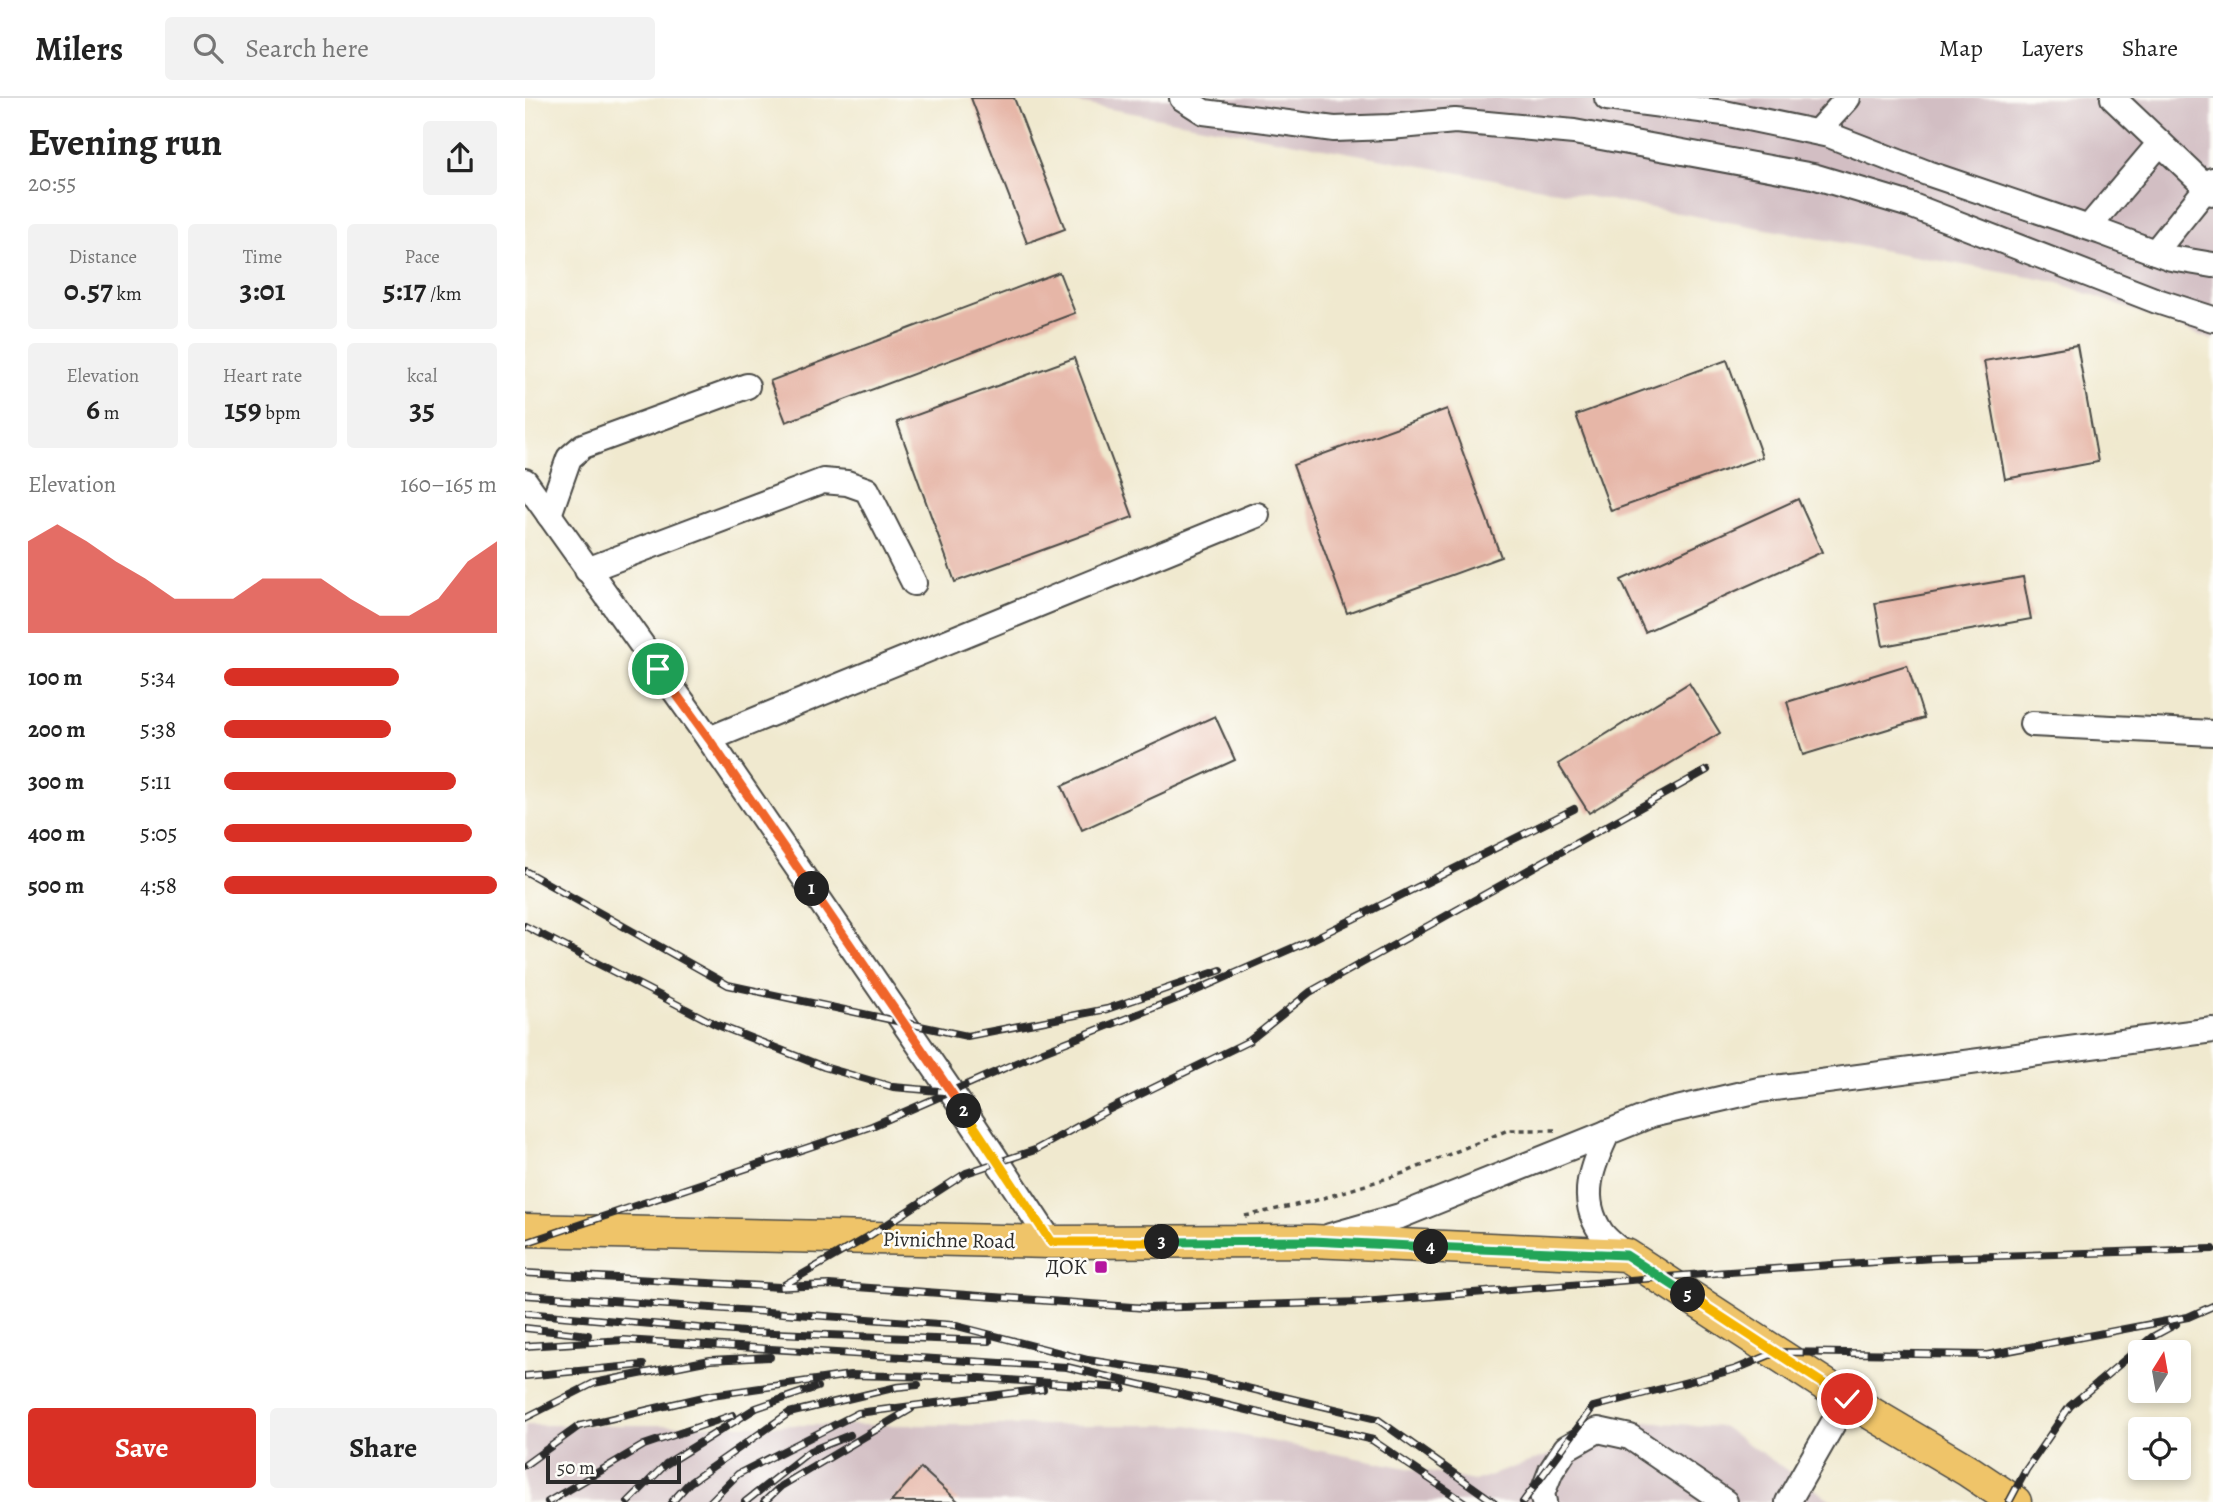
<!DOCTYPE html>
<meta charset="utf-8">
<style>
:root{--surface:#fff;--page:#f2f2f2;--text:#222;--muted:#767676;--line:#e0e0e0;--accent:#d93025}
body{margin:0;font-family:Alegreya,serif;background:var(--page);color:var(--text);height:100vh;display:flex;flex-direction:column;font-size:26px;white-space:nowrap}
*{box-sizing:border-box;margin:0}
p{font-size:23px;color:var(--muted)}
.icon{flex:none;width:38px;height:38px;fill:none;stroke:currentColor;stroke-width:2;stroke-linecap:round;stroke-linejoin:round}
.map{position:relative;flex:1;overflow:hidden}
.side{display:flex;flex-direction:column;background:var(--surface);width:525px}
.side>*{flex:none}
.needle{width:46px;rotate:11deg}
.fabs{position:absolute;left:1603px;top:1242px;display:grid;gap:14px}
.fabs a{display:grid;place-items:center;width:63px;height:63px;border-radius:7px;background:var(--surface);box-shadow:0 4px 10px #0003;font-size:35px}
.scale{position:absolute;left:21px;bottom:18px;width:135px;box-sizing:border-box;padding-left:7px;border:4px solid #2b2b2b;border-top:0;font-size:19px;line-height:24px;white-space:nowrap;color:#2b2b2b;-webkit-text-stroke:5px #fdfcf7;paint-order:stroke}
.pin{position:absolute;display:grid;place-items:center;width:60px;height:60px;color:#fff;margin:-30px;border:4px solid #fff;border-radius:50%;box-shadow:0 2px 7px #0007}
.km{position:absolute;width:35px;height:35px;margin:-18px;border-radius:50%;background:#222;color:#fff;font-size:19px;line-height:35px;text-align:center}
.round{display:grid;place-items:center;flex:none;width:74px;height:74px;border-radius:7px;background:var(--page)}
.overview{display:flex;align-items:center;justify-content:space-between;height:119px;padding:0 28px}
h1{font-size:38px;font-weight:700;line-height:52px}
.figures{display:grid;grid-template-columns:repeat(3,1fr);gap:10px;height:119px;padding:7px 28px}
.figures div{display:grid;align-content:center;border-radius:7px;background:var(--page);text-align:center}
.figures b{font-size:30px;font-weight:700}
.figures small{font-size:19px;font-weight:400}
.figures p{font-size:19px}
.chart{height:196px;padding:14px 28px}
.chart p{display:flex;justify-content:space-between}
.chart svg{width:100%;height:126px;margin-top:7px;fill:var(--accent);opacity:.7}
.action{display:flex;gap:14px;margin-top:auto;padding:14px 28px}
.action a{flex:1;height:80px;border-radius:7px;background:var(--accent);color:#fff;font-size:28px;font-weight:700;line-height:80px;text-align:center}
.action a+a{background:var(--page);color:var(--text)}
ul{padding:0 28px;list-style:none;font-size:23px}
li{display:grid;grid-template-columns:112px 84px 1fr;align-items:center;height:52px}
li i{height:18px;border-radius:9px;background:var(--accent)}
header{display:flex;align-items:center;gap:42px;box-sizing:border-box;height:98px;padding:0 35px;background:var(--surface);border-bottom:2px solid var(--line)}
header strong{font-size:33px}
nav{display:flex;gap:38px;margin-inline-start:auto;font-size:24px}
.search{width:490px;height:63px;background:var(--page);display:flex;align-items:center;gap:18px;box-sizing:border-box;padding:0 24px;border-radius:7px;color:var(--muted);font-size:26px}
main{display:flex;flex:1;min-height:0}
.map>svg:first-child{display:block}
.industrial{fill:#d2bec3}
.building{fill:#e6b6a7}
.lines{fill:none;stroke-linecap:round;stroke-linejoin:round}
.minor-casing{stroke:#494844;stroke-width:28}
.major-casing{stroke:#494844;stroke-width:35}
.path{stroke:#494844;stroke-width:3.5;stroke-dasharray:5 5;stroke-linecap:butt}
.minor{stroke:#fff;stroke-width:24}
.major{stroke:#efc469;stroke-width:32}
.rail-casing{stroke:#2b2b2b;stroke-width:8}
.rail{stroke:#fdfcf7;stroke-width:5;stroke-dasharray:16;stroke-linecap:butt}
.split-1-casing{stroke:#fff;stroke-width:14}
.split-2-casing{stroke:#fff;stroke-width:14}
.split-3-casing{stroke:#fff;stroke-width:14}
.split-4-casing{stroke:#fff;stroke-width:14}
.split-5-casing{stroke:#fff;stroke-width:14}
.split-6-casing{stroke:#fff;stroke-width:14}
.split-1{stroke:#f0652b;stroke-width:9}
.split-2{stroke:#f0652b;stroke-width:9}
.split-3{stroke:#f5b400;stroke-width:9}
.split-4{stroke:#22a559;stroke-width:9}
.split-5{stroke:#22a559;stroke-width:9}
.split-6{stroke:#f5b400;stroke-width:9}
.poi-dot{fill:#b5179e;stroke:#fdfcf7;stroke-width:2.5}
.labels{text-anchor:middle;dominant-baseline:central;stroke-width:5;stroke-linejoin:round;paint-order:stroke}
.street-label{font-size:21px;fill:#2b2b2b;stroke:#fdfcf7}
.poi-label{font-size:21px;fill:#2b2b2b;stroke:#fdfcf7;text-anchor:end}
</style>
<header>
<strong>Milers</strong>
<div class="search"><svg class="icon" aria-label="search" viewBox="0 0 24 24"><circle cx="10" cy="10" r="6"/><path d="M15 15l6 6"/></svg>Search here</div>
<nav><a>Map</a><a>Layers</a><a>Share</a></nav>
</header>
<main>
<section class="side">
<div class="overview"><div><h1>Evening run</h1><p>20:55</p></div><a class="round"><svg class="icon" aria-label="share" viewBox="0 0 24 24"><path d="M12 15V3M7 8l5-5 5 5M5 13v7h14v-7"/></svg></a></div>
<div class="figures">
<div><p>Distance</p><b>0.57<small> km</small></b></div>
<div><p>Time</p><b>3:01</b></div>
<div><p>Pace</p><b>5:17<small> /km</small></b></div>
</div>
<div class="figures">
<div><p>Elevation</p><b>6<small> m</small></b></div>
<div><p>Heart rate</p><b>159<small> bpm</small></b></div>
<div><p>kcal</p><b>35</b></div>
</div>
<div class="chart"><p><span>Elevation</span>160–165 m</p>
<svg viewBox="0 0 160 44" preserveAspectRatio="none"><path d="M0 44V12L10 6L20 12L30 19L40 25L50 32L60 32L70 32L80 25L90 25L100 25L110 32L120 38L130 38L140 32L150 19L160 12V44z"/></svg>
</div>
<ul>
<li><b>100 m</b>5:34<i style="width:64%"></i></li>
<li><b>200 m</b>5:38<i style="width:61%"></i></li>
<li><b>300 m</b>5:11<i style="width:85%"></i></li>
<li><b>400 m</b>5:05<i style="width:91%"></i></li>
<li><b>500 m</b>4:58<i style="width:100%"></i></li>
</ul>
<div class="action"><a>Save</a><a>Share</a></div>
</section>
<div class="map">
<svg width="1688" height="1404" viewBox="0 0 1688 1404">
<rect width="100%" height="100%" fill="#fdfcf7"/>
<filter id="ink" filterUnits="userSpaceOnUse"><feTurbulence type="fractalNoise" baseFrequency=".0143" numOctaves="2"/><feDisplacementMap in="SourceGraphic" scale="14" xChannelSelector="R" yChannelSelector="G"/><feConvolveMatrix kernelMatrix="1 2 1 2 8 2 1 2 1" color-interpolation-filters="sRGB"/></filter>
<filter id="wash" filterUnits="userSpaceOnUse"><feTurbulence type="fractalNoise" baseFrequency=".00686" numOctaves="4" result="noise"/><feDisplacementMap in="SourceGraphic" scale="28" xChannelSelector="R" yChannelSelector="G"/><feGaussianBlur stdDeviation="1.57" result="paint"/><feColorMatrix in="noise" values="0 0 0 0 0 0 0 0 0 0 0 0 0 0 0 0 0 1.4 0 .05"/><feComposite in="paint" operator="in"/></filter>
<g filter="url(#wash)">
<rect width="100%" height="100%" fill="#f0e9cf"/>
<!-- industrial -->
<g class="industrial">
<polygon points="525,0 1688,0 1688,242 1531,184"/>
<polygon points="1120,1324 1198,1329 1309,1404 0,1404 0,1327 663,1327 949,1383"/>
</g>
<g id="blocks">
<!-- building -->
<g class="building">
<polygon points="446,0 489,0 540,131 502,145"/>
<polygon points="534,174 550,215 261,324 245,283"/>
<polygon points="1552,247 1573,364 1480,381 1459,263"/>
<polygon points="549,260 608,419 430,484 372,324"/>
<polygon points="1202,262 1237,359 1086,413 1051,317"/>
<polygon points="922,311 976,459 822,515 768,367"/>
<polygon points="1273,401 1297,454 1120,534 1096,482"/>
<polygon points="1498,479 1506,521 1358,548 1350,505"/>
<polygon points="1382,567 1399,620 1278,657 1262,604"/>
<polygon points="1164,585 1195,635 1064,715 1033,666"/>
<polygon points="690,618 710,662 557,732 537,688"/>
<polygon points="396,1370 434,1404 366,1404"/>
</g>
</g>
</g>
<g filter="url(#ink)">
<use href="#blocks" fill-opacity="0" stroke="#494844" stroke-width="2"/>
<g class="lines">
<defs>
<g id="minor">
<polyline points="657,0 679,14 809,31 865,29 930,23 1049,34 1288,78 1385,107 1632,203 1688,221"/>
<polyline points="1082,0 1199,15 1304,37 1402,75 1576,134 1646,160 1688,167"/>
<polyline points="1588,0 1688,95"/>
<polyline points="1292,34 1323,0"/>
<polyline points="1564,129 1635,45"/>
<polyline points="1630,154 1688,82"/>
<polyline points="0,383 184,641 442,1017 526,1144"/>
<polyline points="24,417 44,360 58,348 222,288"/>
<polyline points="62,472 298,383 322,385 342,392 389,485"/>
<polyline points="1507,626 1688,635"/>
<polyline points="184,641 732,417"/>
<path d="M 1083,1034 C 1067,1067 1053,1100 1076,1134 C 1082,1143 1093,1150 1101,1157"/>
<polyline points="805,1138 875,1118 1126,1017 1234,992 1688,932"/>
<polyline points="1019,1404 1017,1396 1026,1373 1041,1350 1073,1332 1105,1339 1200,1404"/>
<polyline points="1263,1404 1322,1301"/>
</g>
<polyline id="major" points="0,1132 526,1144 787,1143 1101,1157 1322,1301 1442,1372 1490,1404"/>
</defs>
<!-- minor casing -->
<use href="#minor" class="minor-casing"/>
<!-- major casing -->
<use href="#major" class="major-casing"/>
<!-- path -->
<polyline class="path" points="720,1118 789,1103 879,1075 983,1032 1030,1032"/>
<!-- minor -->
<use href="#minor" class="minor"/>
<!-- major -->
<use href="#major" class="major"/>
<defs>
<g id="rail">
<polyline points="0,773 203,887 442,938 582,911 696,872"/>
<polyline points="0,828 190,926 299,969 368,989 425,994 516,954 656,899 788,841 1049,711"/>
<polyline points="0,1145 347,1028 423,995"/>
<polyline points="0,1175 255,1189 304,1187 621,1210 838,1204 1190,1175 1408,1160 1688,1151"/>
<polyline points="259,1187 341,1140 441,1075 510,1052 579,1014 724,943 785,894 1182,672"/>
<polyline points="0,1197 428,1227 563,1262 680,1280 852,1321 969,1404"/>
<polyline points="0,1215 219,1234 464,1243"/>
<polyline points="0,1230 63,1237"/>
<polyline points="0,1248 99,1242 542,1269 848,1342"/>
<polyline points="0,1278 118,1267"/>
<polyline points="0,1320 69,1285 185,1262 245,1259"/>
<polyline points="847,1342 939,1404"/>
<polyline points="0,1367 54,1328 187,1297 325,1277 456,1280 598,1290"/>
<polyline points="23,1404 119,1347 208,1317"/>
<polyline points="103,1404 141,1366 231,1310 292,1289"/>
<polyline points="147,1404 164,1385 264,1315 372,1289 393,1287"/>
<polyline points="185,1404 213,1376 333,1315 518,1291"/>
<polyline points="220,1404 285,1353 325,1337"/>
<polyline points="239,1404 256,1388 386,1311"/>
<polyline points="998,1404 1068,1309 1211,1271 1252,1254 1462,1257 1663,1219 1688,1208"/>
<polyline points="1484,1404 1501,1372 1545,1308 1627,1239 1651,1226"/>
</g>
</defs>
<!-- rail casing -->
<use href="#rail" class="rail-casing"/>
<!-- rail -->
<use href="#rail" class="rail"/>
</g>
</g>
<g class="lines" filter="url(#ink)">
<defs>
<polyline id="split-1" points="133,571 184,641 287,791"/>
<polyline id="split-2" points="287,791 439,1013"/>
<polyline id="split-3" points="439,1013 526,1144 637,1144"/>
<polyline id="split-4" points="637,1144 787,1143 906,1149"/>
<polyline id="split-5" points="906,1149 1101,1157 1163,1197"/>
<polyline id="split-6" points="1163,1197 1322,1301"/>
</defs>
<!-- split-1 casing -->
<use href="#split-1" class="split-1-casing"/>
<!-- split-2 casing -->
<use href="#split-2" class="split-2-casing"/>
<!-- split-3 casing -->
<use href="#split-3" class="split-3-casing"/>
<!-- split-4 casing -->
<use href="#split-4" class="split-4-casing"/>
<!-- split-5 casing -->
<use href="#split-5" class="split-5-casing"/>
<!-- split-6 casing -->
<use href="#split-6" class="split-6-casing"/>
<!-- split-1 -->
<use href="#split-1" class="split-1"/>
<!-- split-2 -->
<use href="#split-2" class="split-2"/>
<!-- split-3 -->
<use href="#split-3" class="split-3"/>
<!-- split-4 -->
<use href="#split-4" class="split-4"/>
<!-- split-5 -->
<use href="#split-5" class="split-5"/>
<!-- split-6 -->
<use href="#split-6" class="split-6"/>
</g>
<!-- markers -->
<rect class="poi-dot" x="569" y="1162" width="14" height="14" rx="3.5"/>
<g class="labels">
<!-- street labels -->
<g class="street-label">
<text transform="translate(424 1142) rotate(1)">Pivnichne Road</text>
</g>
<!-- poi labels -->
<g class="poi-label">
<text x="562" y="1169">ДОК</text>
</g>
</g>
</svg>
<div class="fabs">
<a><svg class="needle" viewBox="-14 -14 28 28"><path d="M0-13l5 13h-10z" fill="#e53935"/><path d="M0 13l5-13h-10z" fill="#767676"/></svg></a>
<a><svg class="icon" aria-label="locate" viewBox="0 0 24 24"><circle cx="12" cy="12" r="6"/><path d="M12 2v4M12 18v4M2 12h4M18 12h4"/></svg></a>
</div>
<div class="scale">50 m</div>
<div class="pin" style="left:133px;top:571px;background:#1e9e55"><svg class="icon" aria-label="arrive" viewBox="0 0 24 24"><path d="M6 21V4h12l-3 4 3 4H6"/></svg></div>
<div class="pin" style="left:1322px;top:1301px;background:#d93025"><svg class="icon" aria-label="check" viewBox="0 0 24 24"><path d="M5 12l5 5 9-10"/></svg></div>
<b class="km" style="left:287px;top:791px">1</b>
<b class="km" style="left:439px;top:1013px">2</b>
<b class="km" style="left:637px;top:1144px">3</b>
<b class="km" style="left:906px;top:1149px">4</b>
<b class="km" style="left:1163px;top:1197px">5</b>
</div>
</main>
